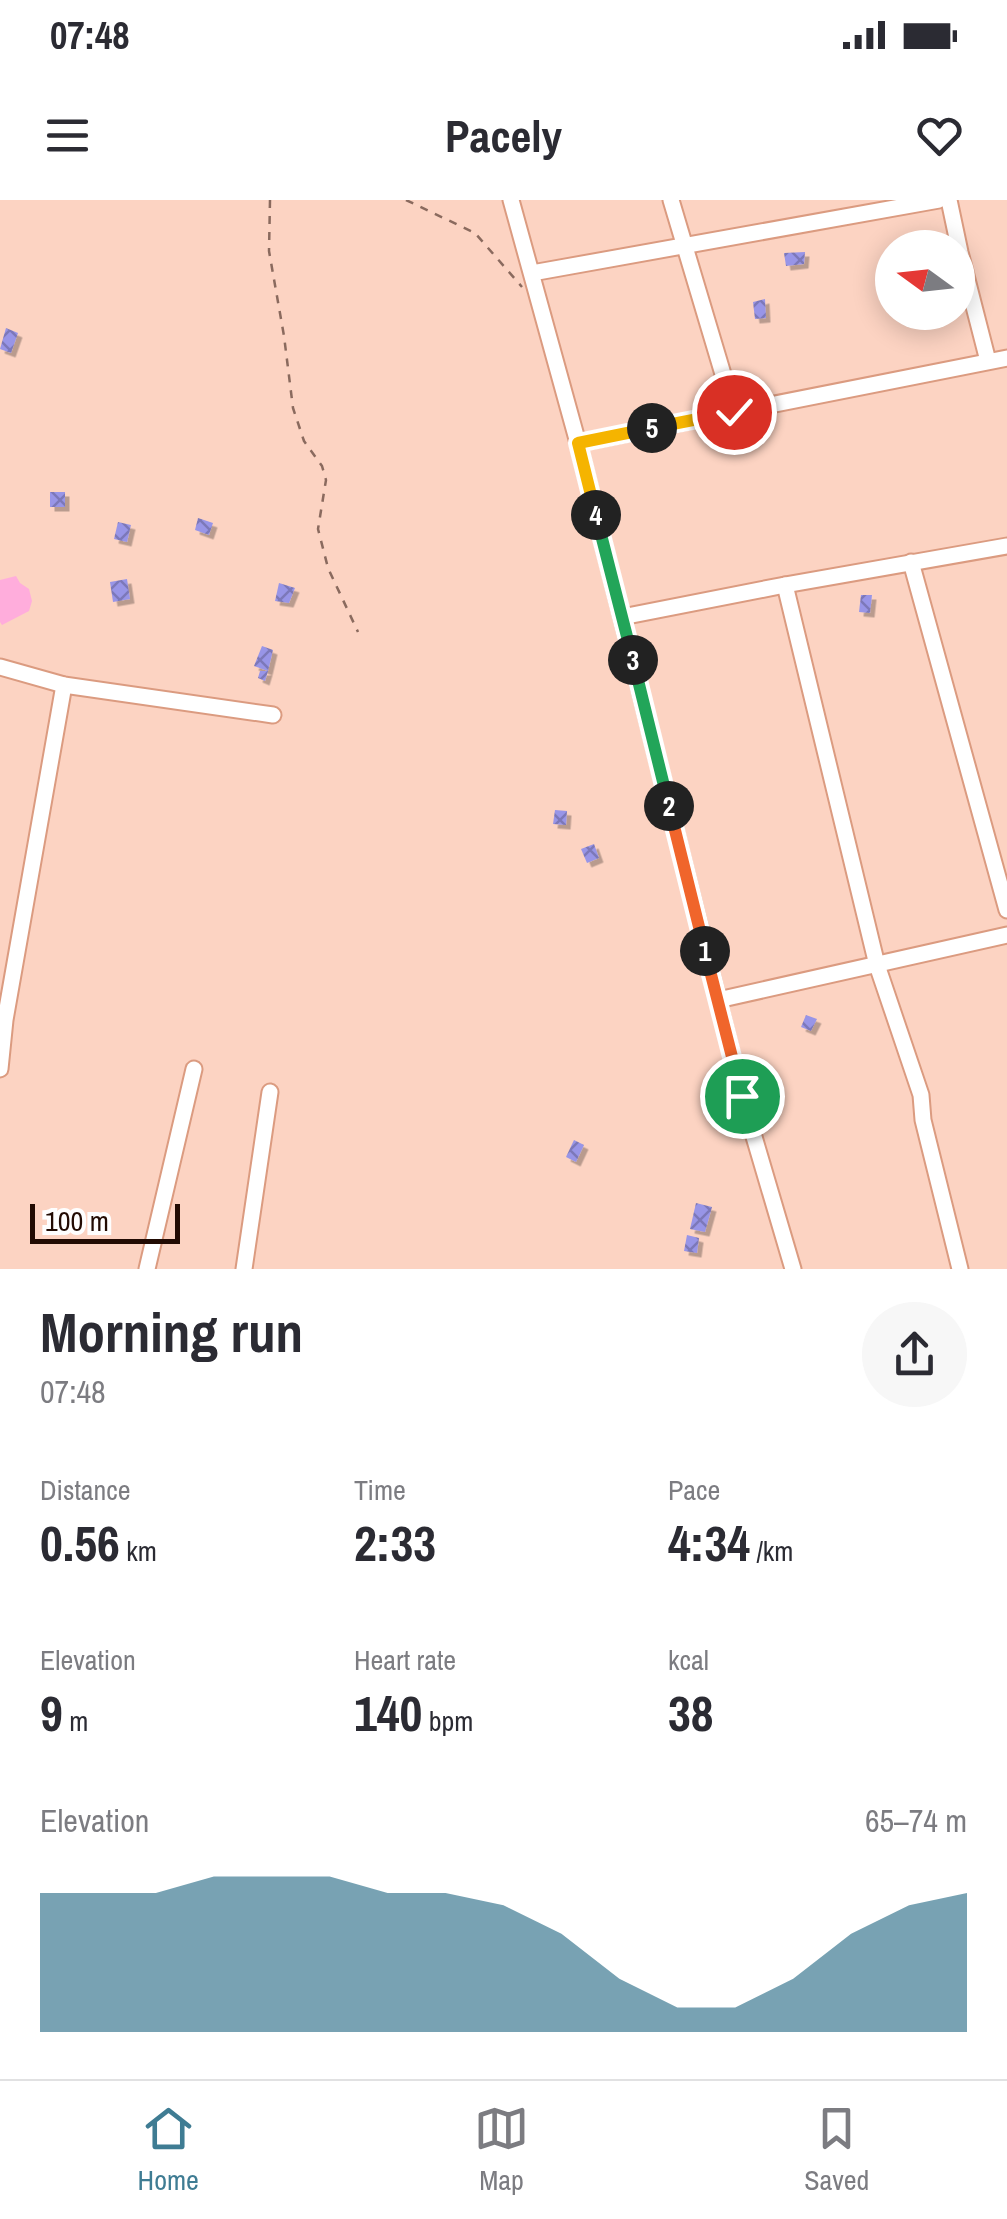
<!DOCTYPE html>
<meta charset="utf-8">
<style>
:root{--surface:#fff;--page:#f7f7f7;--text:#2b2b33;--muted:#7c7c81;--line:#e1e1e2;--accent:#3f7c93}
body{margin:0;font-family:"Archivo Narrow",sans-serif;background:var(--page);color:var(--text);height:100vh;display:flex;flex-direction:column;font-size:38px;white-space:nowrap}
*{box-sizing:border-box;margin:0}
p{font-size:32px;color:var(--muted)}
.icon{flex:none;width:55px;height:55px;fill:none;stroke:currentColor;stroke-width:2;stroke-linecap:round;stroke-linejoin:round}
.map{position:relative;height:1069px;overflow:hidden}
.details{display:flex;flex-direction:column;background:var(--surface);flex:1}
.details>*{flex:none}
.needle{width:65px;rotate:285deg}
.controls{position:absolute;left:875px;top:30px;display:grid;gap:20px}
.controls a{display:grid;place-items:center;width:100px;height:100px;border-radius:50%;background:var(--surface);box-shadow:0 5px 25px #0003;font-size:50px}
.scale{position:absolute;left:30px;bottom:25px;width:150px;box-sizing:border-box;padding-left:10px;border:5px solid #220b03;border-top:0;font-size:28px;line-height:35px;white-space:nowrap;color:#220b03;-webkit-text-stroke:8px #fefefe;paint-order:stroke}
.pin{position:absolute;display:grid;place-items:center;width:85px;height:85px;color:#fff;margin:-42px;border:5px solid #fff;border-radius:50%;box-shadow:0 2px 10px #0007}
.km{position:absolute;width:50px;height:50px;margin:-25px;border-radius:50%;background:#222;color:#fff;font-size:28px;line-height:50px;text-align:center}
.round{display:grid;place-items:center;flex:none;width:105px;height:105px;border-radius:52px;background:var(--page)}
.summary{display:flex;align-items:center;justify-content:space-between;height:170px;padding:0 40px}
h1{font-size:55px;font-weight:800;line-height:75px}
.stats{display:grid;grid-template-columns:repeat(3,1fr);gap:15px;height:170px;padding:10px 40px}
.stats div{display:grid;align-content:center}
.stats b{font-size:50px;font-weight:800}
.stats small{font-size:28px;font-weight:400}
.stats p{font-size:28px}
.chart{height:280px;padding:20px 40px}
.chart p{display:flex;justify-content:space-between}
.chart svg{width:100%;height:180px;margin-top:10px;fill:var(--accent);opacity:.7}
.status{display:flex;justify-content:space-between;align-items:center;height:70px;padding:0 50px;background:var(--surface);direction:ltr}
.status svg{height:28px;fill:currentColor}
header{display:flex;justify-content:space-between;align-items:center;height:130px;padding:0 40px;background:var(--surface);font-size:45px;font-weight:800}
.dock{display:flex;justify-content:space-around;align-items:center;height:140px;border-top:2px solid var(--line);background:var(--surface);font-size:28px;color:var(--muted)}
.dock a{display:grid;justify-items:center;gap:5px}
.dock .selected{color:var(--accent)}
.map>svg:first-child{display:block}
.grass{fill:#ffaddc}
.building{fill:url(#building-cross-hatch);filter:url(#shadow)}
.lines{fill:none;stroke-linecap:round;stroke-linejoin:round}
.minor-casing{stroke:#db9b80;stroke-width:19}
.path{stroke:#8a6a5e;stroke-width:2.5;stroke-dasharray:8 8;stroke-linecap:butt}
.minor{stroke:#fff;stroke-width:15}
.split-1-casing{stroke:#fff;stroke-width:20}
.split-2-casing{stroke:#fff;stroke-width:20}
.split-3-casing{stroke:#fff;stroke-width:20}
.split-4-casing{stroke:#fff;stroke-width:20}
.split-5-casing{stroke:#fff;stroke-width:20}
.split-6-casing{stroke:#fff;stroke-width:20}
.split-1{stroke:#f0652b;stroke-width:12}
.split-2{stroke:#f0652b;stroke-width:12}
.split-3{stroke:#22a559;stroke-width:12}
.split-4{stroke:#22a559;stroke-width:12}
.split-5{stroke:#f5b400;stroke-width:12}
.split-6{stroke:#f5b400;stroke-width:12}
</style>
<div class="status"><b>07:48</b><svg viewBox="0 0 49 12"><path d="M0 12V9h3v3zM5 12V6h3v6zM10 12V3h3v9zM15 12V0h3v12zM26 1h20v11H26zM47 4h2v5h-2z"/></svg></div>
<header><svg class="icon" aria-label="menu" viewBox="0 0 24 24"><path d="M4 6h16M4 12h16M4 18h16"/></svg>Pacely<svg class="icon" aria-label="heart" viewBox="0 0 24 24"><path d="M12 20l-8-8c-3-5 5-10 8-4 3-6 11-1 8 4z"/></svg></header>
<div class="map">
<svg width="1007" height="1069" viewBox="0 0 1007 1069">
<defs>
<pattern id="building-cross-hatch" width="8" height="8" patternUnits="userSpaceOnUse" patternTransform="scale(2.5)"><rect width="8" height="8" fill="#9895e7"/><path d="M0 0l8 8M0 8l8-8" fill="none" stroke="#7c78b9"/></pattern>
<filter id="shadow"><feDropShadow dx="4.5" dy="4.5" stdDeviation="0" flood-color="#0004"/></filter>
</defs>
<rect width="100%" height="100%" fill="#fcd3c2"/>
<!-- grass -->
<polygon class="grass" points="16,376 20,383 29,389 32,401 29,411 2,425 0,422 0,380"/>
<!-- building -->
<g class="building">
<polygon points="805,52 804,64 786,66 784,53"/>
<polygon points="765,99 766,118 755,119 753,102"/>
<polygon points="6,128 18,133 11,153 0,149"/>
<rect x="50" y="292" width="15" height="15"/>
<polygon points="198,318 213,323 209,335 195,330"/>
<polygon points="118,322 131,325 127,342 114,339"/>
<polygon points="127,379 130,399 113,402 110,382"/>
<polygon points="279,383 295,388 289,403 275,401"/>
<polygon points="861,395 872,395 870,413 859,412"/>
<polygon points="262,446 273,450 268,471 265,481 258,478 260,471 268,471 254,466"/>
<polygon points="555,610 567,611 566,625 553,624"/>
<polygon points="594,644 599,658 587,663 581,649"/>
<polygon points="806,815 817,819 811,831 801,827"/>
<polygon points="574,940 584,945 576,962 566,957"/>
<polygon points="696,1003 712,1007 705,1032 690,1029"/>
<polygon points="687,1035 699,1038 697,1053 684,1051"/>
</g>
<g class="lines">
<defs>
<g id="minor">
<polyline points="511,0 578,243 742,896 793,1069"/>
<polyline points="671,0 734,211"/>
<polyline points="949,0 960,52 988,161"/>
<polyline points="532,73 939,0"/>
<polyline points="578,243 1007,158"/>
<polyline points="911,362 1007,710"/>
<polyline points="785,385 877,765 921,895 923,920 960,1069"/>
<polyline points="622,417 785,385 1007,346"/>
<polyline points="0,467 64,485 273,515"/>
<polyline points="718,800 1007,735"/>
<polyline points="0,869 5,820 64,485"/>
<polyline points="147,1069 194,869"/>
<polyline points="244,1069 270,892"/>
</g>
</defs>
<!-- minor casing -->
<use href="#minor" class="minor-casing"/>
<!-- path -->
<g class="path">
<polyline points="270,0 269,51 284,136 293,208 304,241 322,266 326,280 318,329 328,368 358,432"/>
<polyline points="406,0 475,33 522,87"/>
</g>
<!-- minor -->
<use href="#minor" class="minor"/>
</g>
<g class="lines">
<defs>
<polyline id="split-1" points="705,751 742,896"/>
<polyline id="split-2" points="669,606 705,751"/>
<polyline id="split-3" points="633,460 669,606"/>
<polyline id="split-4" points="596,315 633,460"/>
<polyline id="split-5" points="596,315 578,243 652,228"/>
<polyline id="split-6" points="652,228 734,212"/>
</defs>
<!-- split-1 casing -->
<use href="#split-1" class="split-1-casing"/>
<!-- split-2 casing -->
<use href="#split-2" class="split-2-casing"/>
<!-- split-3 casing -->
<use href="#split-3" class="split-3-casing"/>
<!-- split-4 casing -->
<use href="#split-4" class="split-4-casing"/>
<!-- split-5 casing -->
<use href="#split-5" class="split-5-casing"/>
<!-- split-6 casing -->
<use href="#split-6" class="split-6-casing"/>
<!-- split-1 -->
<use href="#split-1" class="split-1"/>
<!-- split-2 -->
<use href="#split-2" class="split-2"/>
<!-- split-3 -->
<use href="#split-3" class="split-3"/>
<!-- split-4 -->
<use href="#split-4" class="split-4"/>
<!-- split-5 -->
<use href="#split-5" class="split-5"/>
<!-- split-6 -->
<use href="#split-6" class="split-6"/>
</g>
</svg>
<div class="controls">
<a><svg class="needle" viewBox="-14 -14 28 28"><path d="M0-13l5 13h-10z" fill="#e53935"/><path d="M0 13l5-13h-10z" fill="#7c7c81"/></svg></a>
</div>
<div class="scale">100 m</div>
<div class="pin" style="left:742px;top:896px;background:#1e9e55"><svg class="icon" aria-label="arrive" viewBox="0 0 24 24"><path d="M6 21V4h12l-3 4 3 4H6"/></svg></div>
<div class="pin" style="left:734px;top:212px;background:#d93025"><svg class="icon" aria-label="check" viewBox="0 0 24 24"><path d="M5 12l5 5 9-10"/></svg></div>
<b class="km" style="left:705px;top:751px">1</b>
<b class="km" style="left:669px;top:606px">2</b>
<b class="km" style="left:633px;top:460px">3</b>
<b class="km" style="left:596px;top:315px">4</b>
<b class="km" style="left:652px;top:228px">5</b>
</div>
<section class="details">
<div class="summary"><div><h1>Morning run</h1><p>07:48</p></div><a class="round"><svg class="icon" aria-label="share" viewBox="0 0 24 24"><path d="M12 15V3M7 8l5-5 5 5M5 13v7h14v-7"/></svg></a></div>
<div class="stats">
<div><p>Distance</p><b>0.56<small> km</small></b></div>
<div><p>Time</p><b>2:33</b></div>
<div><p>Pace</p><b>4:34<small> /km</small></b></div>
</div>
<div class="stats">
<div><p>Elevation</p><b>9<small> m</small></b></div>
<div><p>Heart rate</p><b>140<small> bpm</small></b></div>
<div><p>kcal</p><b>38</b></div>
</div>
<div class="chart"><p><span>Elevation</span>65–74 m</p>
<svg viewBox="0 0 160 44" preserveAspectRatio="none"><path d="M0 44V10L10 10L20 10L30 6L40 6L50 6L60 10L70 10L80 13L90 20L100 31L110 38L120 38L130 31L140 20L150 13L160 10V44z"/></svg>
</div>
</section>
<nav class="dock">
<a class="selected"><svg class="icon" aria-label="home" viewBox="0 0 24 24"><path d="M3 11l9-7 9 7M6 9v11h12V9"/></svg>Home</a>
<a><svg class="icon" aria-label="map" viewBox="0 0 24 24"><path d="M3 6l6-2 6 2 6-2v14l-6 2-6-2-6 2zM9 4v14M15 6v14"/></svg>Map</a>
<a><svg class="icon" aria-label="saved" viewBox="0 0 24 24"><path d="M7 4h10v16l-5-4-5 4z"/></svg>Saved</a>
</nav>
